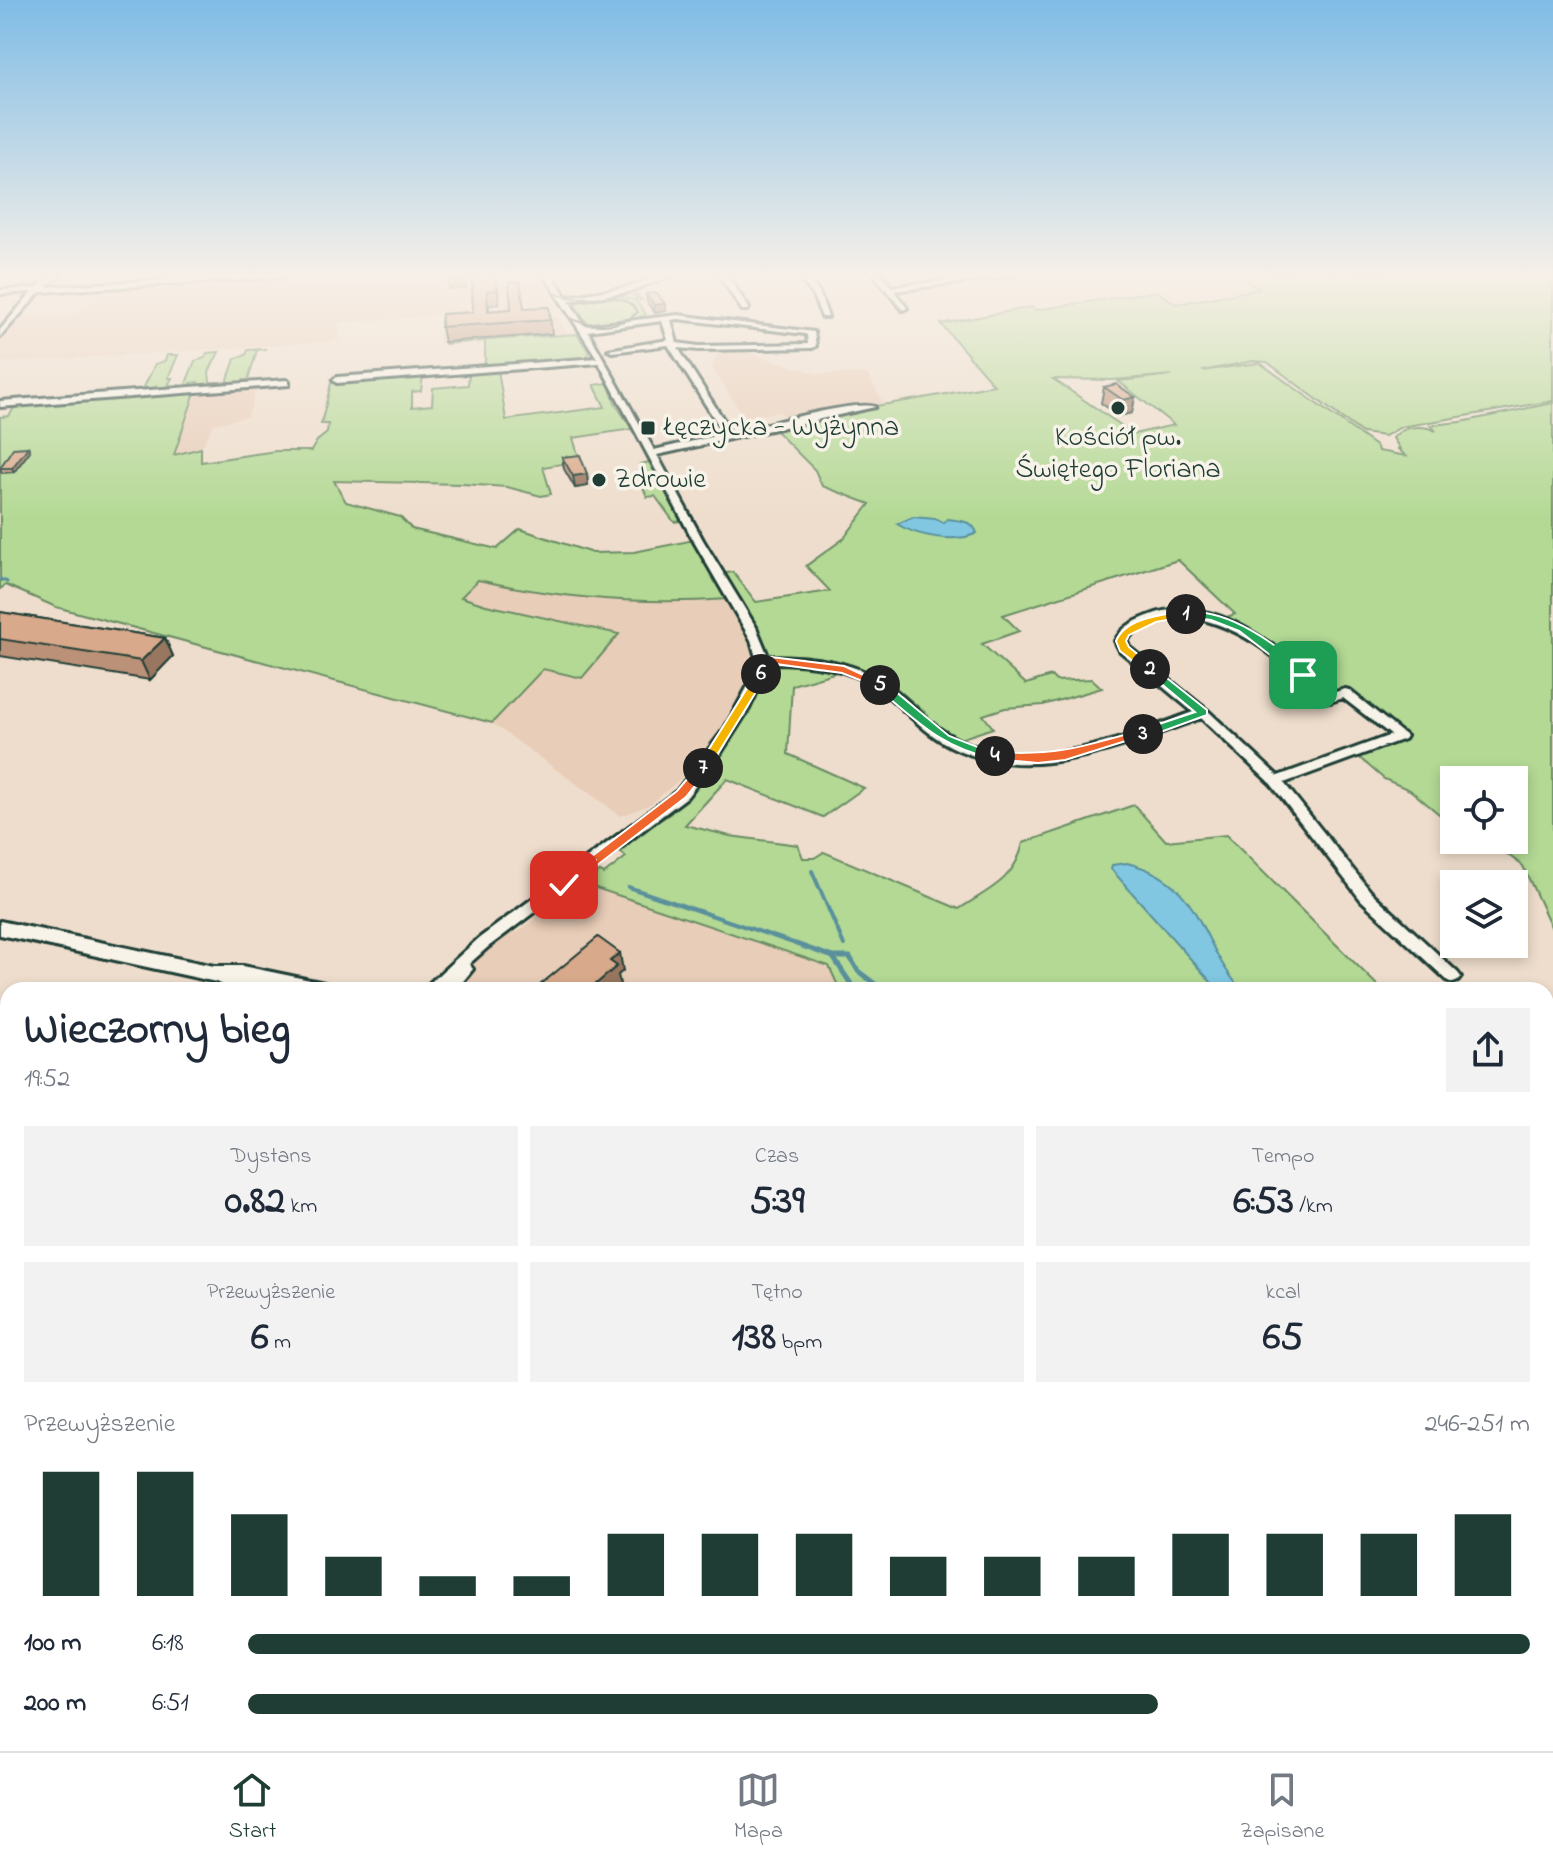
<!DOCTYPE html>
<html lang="pl">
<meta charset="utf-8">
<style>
:root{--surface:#fff;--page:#f2f2f3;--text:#1f2937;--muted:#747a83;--line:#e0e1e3;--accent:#1f3d34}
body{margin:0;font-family:"Indie Flower",sans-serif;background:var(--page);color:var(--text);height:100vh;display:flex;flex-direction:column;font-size:30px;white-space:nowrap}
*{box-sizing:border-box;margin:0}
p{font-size:26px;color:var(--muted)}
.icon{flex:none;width:44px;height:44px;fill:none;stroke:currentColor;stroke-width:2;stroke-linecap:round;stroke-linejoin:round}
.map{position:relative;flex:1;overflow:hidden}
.side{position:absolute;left:0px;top:982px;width:1554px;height:770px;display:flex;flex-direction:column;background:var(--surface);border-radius:24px 24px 0 0;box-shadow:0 4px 12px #0003}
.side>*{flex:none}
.fabs{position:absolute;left:1440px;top:766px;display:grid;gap:16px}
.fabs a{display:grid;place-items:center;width:88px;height:88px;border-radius:0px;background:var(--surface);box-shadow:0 4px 12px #0003;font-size:40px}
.pin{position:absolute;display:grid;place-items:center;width:68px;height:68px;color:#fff;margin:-34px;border-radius:16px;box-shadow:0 4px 12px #0006}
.km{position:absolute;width:40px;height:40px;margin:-20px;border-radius:50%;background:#222;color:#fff;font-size:22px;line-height:40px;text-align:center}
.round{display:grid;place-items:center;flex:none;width:84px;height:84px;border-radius:0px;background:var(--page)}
.summary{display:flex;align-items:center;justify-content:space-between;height:136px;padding:0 24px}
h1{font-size:44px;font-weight:800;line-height:60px}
.figures{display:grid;grid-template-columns:repeat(3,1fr);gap:12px;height:136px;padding:8px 24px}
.figures div{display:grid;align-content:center;border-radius:0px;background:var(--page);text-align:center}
.figures b{font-size:40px;font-weight:800}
.figures small{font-size:22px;font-weight:400}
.figures p{font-size:22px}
.chart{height:224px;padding:16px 24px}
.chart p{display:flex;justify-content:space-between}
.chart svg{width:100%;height:144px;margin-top:8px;stroke:var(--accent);stroke-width:6}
ul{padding:0 24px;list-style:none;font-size:26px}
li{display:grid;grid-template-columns:128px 96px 1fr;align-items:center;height:60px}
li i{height:20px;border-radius:10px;background:var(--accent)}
.dock{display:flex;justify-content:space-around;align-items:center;height:112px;border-top:2px solid var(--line);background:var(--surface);font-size:22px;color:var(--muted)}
.dock a{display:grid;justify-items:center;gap:4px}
.dock .selected{color:var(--accent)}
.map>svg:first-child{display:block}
.built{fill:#e8cdb8}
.green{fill:#b3d994;stroke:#698b64;stroke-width:2;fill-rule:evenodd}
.water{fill:#81c7e2;stroke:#5a909c;stroke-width:2}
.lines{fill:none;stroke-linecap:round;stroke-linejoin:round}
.stream-far3{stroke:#5a909c;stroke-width:3}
.stream-far2{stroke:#5a909c;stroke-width:4}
.stream-far1{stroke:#5a909c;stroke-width:5}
.stream{stroke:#5a909c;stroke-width:6}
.minor-casing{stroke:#1f3d34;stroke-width:6}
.major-casing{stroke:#1f3d34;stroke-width:6}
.minor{fill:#f7f3e8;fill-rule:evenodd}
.major{fill:#f7f3e8;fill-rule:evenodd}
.tram{stroke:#1f3d34;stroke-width:2}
.wall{fill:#bb9178;stroke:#1f3d34;stroke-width:2}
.shaded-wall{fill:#987661;stroke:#1f3d34;stroke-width:2}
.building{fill:#d9a98b;stroke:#1f3d34;stroke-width:2}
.split-1{fill:#22a559;stroke:#fff;stroke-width:2}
.split-2{fill:#f5b400;stroke:#fff;stroke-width:2}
.split-3{fill:#22a559;stroke:#fff;stroke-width:2}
.split-4{fill:#f0652b;stroke:#fff;stroke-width:2}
.split-5{fill:#22a559;stroke:#fff;stroke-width:2}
.split-6{fill:#f0652b;stroke:#fff;stroke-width:2}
.split-7{fill:#f5b400;stroke:#fff;stroke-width:2}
.split-8{fill:#f0652b;stroke:#fff;stroke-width:2}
.split-9{fill:#f5b400;stroke:#fff;stroke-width:2}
.poi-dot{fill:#1f3d34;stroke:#f7f3e8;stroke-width:3}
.labels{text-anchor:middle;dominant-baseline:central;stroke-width:7;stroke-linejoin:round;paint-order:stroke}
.far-poi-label{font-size:28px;fill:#1f3d34;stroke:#f7f3e8;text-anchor:start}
</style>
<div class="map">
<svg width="1553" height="1751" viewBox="0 0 1553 1751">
<rect width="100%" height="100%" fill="#edc"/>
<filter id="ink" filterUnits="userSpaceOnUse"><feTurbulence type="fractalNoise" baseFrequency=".0125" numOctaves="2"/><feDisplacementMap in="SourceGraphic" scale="16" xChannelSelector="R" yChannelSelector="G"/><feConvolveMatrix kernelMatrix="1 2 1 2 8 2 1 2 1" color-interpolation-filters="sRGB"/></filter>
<g filter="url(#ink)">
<!-- built -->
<g class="built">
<polygon points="321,275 535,275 555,307 519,310 526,319 557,316 568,334 439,343 440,318 445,315 339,323 338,341 0,363 0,342 22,316 77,313 97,288"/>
<polygon points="740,350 818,374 867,374 884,404 848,407 802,419 797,415 785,417 779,412 744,417 712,368 718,351"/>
<polygon points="257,388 248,416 214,424 201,448 174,456 195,392"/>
<polygon points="478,580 555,592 656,602 728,599 753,642 759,660 755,678 696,770 685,775 651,804 621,816 492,723 543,669 486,605 460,597"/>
<polygon points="581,883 829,966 840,990 453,990 478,959 505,935 518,932"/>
</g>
<!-- green -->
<g class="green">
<path d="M 1234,275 L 1553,275 L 1553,401 L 1401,427 L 1385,436 L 1362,433 L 1267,362 L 1253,361 L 1202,371 L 1260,363 L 1377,447 L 1378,451 L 1406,456 L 1398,449 L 1400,449 L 1393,438 C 1402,426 1423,424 1436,431 L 1430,425 L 1461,422 L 1553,403 L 1553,931 L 1523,866 L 1488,840 L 1514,840 L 1514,780 L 1454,780 L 1454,823 L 1450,823 L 1410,790 L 1384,779 L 1354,753 L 1399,736 L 1345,693 L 1330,698 L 1272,649 L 1221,619 L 1235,614 L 1178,560 L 1003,615 L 1019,631 L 982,644 L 1026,684 L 1051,676 L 1056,681 L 1092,679 L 1102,688 L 1043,705 L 1005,708 L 983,715 L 993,728 L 951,742 L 921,719 L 928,715 L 888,681 L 880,685 L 844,670 L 792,685 L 788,754 L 864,788 L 823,817 L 727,779 L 685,825 L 730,836 L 798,845 L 803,858 L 814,858 L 824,852 L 959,909 C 989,889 1015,880 1023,843 L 1134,805 L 1166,841 L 1226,835 L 1382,990 L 840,990 L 829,966 L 581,883 L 600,872 L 604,874 L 626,857 L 621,852 L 637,835 L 671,813 L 726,740 L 766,680 L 769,659 L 766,648 L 720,574 L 733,572 L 756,602 L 830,591 L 806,566 L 843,539 L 870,504 L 822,486 L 815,470 L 772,427 C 846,409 920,400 994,385 L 941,324 L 1032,307 L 1036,310 L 1157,291 L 1176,304 L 1260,289 ZM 1173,375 L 1118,381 L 1174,425 L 1134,434 L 1053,379 L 1112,380 Z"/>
<polygon points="637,294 642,300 635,300 646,314 634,320 590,327 575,305 577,302 618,296 634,300 637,297 633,296"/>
<polygon points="577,334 589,352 587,357 592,356 589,360 485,368 485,341 445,344 445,343"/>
<polygon points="266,349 257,350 248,380 244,380 242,385 226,385 235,359 246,355 248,350"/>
<polygon points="219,352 209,372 210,382 221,382 197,385 198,382 191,383 193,385 185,386 195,361 205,358 207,353"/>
<polygon points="167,355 178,355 168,378 172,378 168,385 180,385 159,388 157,385 155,388 143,389 155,364 165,361"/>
<path d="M 498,370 L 506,420 L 605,407 L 594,385 L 608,383 L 615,403 L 632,429 L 573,438 L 580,461 L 543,467 L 551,494 L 541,496 L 507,487 L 462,484 L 334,481 L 346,502 L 400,517 L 412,529 L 497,549 L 520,529 L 592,553 L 634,552 L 694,540 L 728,599 C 645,605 559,598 478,580 L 461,597 L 486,605 L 619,634 L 582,678 L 543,669 L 492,723 L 56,607 L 6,585 L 0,589 L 0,417 L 9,416 L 16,405 L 195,392 L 174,455 L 201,448 L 201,462 L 276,451 L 311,451 L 317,441 L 327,433 L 328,424 L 321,424 L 331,383 L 336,381 L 423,375 L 421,391 L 412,392 L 412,407 L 432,405 L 433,388 L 468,385 L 469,372 Z"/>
<polygon points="650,462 681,521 674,522 655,496 647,497 641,482 647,482 640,464"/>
<polygon points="1553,1073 1553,1609 1546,1603 1546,1077"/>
<polygon points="0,1440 8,1440 8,1744 94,1744 91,1751 0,1751"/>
<polygon points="1228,1744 1324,1744 1329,1751 1228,1751"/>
</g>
<!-- water -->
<g class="water">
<path d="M 913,517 L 936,519 L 944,523 L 947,519 C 960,521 972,520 977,533 C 956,544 916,536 897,524 Z"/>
<path d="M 1127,863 C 1205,882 1197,942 1242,990 L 1218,990 L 1111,869 L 1112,865 Z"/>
</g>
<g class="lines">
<!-- stream-far3 -->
<polyline class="stream-far3" points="0,579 7,582"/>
<!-- stream-far2 -->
<g class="stream-far2">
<polyline points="812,871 844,945"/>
<polyline points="628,887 802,946"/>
</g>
<!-- stream-far1 -->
<g class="stream-far1">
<polyline points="796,944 833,957 855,990"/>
<polyline points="833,957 850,957 858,971 883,990"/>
<polyline points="1546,1208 1553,1209"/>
</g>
<!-- stream -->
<polyline class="stream" points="210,1751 214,1744"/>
<defs>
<g id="minor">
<polygon points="53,275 61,275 46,287 246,275 284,275 280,277 40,292 0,337 0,330 32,292 0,294 0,290 36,288"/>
<path d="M 544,275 L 552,275 L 566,297 L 624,288 L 661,275 L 672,275 L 628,292 L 569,301 L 585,326 L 678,315 L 814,332 L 816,346 L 812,348 L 699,350 L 678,348 L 732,433 C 757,427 857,399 875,407 L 657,455 L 703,540 L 756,627 L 768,656 C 812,656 860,661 895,690 C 915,707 933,728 957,739 C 1034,776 1120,739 1193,712 L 1120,651 L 1115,641 C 1123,626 1133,622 1148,616 C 1215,588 1285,654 1332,693 L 1345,689 L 1349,690 L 1406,736 L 1404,739 L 1284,783 L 1371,892 L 1458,973 L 1461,977 L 1458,981 L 1453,983 L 1448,981 L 1361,900 L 1271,784 L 1201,718 C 1121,747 1022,790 941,741 C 920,728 904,709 885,694 C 852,667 809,663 768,663 L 766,673 L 749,709 L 721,753 L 687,797 L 488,947 L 469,964 L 473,969 L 456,990 L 422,990 L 478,939 L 677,791 L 725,728 L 755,673 L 757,661 L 751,640 L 693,540 L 599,363 L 337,383 L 333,380 L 337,377 L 597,358 ZM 678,319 L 805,334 L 807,335 L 808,344 L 699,346 L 677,343 L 671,320 ZM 662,321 L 668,340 L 608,350 L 612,352 L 668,345 L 724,434 L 654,450 L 588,331 ZM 1184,616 C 1245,625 1281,662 1326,701 L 1330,702 L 1343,698 L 1391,735 L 1278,776 L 1207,710 L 1129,647 L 1127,641 C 1137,622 1164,619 1184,616 Z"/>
<polygon points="719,275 727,275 749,308 748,310 742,310"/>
<polygon points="797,275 805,275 819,292 828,317 822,317 812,293"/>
<polygon points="874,275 882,275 891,287 995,275 1017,275 894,291 907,308 903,310"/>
<polygon points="286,380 289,381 289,385 0,407 0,401"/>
<polygon points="8,1324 8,1345 0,1349 0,1328"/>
<polygon points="8,1368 8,1388 0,1391 0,1371"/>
<polygon points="965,1744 1058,1744 1061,1751 1011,1751 1009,1746 1007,1751 962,1751"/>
<polygon points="1323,1744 1349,1744 1352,1751 1326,1751"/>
</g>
<g id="major">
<polygon points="0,921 214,966 243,966 320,982 327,984 330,990 283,990 262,986 264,990 232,990 216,982 0,935"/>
<polygon points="1430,1744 1467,1744 1470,1751 1433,1751"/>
</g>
</defs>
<!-- minor casing -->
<use href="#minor" class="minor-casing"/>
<!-- major casing -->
<use href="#major" class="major-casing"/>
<!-- minor -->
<use href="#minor" class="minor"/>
<!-- major -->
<use href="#major" class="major"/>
<!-- tram -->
<path class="tram" d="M 542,275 L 568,317 C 589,328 620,329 638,312 C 621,285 579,307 553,292"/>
</g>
<!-- wall -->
<g class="wall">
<polygon points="447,275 466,275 466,288 449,289"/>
<polygon points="472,275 498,288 499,304 489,305 489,311 549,307 552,334 444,342 441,327 473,312"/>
<polygon points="646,294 665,304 666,311 655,313 647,302"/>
<polygon points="1104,387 1135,397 1132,413 1119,416 1101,403"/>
<polygon points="28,447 30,451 14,472 2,473 0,468"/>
<polygon points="562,457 587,474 588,486 575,488 564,469"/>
<polygon points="0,612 165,638 173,656 150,680 0,656"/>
</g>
<!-- shaded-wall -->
<g class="shaded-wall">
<polygon points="665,304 666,311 655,313 654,305"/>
<polygon points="1135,397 1132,413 1119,416 1123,400"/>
<polygon points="28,447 30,451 14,472 12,468"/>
<polygon points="587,474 588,486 575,488 573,476"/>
<polygon points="165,638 173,656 150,680 141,661"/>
<polygon points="620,953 623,971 618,975 620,984 613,990 589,990 610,961"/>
</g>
<!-- building -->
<g class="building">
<polygon points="447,275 464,275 464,277 447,278"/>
<polygon points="472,275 496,275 497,290 487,291 488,311 511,309 509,282 520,282 524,308 549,307 550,320 441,327 442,314 473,312"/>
<polygon points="657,293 665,304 654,305 646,294"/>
<polygon points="1116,384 1135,397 1123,400 1104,387"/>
<polygon points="28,447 12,468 0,468 13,448"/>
<polygon points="580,455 587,474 573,476 562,457"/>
<polygon points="0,612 165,638 141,661 0,639"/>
<polygon points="598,937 620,953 610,961 617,966 589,990 534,990"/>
</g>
</g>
<!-- sky -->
<linearGradient id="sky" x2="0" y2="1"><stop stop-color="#7fbce6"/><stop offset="0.53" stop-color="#f7f0e8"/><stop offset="1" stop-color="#f7f0e8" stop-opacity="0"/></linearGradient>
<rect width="1553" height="520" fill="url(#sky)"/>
<!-- split-1 -->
<path class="split-1" d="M 1182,612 C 1227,607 1279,645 1309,675 L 1300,678 L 1239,631 L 1211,620 L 1182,616 Z"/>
<!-- split-2 -->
<path class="split-2" d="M 1186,611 L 1189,612 L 1189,616 L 1156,622 L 1129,635 L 1126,641 L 1129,647 L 1153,667 L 1153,671 L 1146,671 L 1120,651 L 1116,641 C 1126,617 1163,615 1186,611 Z"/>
<!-- split-3 -->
<polygon class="split-3" points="1146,667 1153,667 1207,710 1207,715 1147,737 1138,737 1138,731 1195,712 1146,671"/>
<!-- split-4 -->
<path class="split-4" d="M 1138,731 L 1148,734 L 1065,760 L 1038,763 L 995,759 L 989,756 L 995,752 C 1055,756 1082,747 1138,731 Z"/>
<!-- split-5 -->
<path class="split-5" d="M 876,682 L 884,682 L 949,736 L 1001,756 L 995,759 C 941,748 917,721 876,687 Z"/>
<!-- split-6 -->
<polygon class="split-6" points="763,656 844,666 885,685 880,688 842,673 768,663 767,674 761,677 756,674 758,659"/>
<!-- split-7 -->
<polygon class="split-7" points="761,671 767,674 709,768 699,771 697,768 756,674"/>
<!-- split-8 -->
<polygon class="split-8" points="699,765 709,768 686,797 596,866 587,866 587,860 677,791"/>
<!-- split-9 -->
<polygon class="split-9" points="591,858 596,860 596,866 568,888 559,888 559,881"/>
<!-- markers -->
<g class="poi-dot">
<circle cx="1118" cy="408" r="8"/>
<rect x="640" y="420" width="16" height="16" rx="4"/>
<circle cx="599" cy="480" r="8"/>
</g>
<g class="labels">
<!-- far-poi labels -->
<g class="far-poi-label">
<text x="664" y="428">Łęczycka - Wyżynna</text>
<text x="1118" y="438" text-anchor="middle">Kościół pw.<tspan x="1118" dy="32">Świętego Floriana</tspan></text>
<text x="615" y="480">Zdrowie</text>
</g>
</g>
</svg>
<div class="fabs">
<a><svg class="icon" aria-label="locate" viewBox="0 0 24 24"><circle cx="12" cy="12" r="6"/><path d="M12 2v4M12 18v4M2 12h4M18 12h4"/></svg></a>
<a><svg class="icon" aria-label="layers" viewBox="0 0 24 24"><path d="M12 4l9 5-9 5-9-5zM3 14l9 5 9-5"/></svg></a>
</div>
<div class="pin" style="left:1303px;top:675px;background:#1e9e55"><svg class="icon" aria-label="arrive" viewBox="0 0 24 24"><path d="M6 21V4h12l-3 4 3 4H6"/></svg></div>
<div class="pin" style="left:564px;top:885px;background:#d93025"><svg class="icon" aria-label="check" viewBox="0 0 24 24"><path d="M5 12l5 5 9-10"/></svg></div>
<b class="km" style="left:1186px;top:614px">1</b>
<b class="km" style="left:1150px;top:669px">2</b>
<b class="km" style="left:1143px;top:734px">3</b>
<b class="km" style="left:995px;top:756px">4</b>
<b class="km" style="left:880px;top:685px">5</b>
<b class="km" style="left:761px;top:674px">6</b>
<b class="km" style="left:703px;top:768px">7</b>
<section class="side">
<div class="summary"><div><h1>Wieczorny bieg</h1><p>19:52</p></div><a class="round"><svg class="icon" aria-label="share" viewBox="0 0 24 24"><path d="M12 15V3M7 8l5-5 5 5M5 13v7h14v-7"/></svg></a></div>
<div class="figures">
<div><p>Dystans</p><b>0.82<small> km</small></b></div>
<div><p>Czas</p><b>5:39</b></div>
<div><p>Tempo</p><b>6:53<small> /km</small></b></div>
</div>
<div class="figures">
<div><p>Przewyższenie</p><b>6<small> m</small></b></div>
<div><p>Tętno</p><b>138<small> bpm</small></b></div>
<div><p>kcal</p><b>65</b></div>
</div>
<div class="chart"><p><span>Przewyższenie</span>246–251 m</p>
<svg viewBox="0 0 160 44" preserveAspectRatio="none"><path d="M5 44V6M15 44V6M25 44V19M35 44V32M45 44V38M55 44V38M65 44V25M75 44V25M85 44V25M95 44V32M105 44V32M115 44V32M125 44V25M135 44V25M145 44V25M155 44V19"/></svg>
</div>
<ul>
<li><b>100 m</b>6:18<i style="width:100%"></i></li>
<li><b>200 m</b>6:51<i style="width:71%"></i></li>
</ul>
</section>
</div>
<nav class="dock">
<a class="selected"><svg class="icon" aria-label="home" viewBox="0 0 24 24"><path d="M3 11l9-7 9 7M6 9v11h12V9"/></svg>Start</a>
<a><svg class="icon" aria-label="map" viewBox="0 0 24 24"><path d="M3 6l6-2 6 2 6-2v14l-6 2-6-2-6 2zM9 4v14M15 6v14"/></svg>Mapa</a>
<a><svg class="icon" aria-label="saved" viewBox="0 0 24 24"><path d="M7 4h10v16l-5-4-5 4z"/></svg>Zapisane</a>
</nav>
